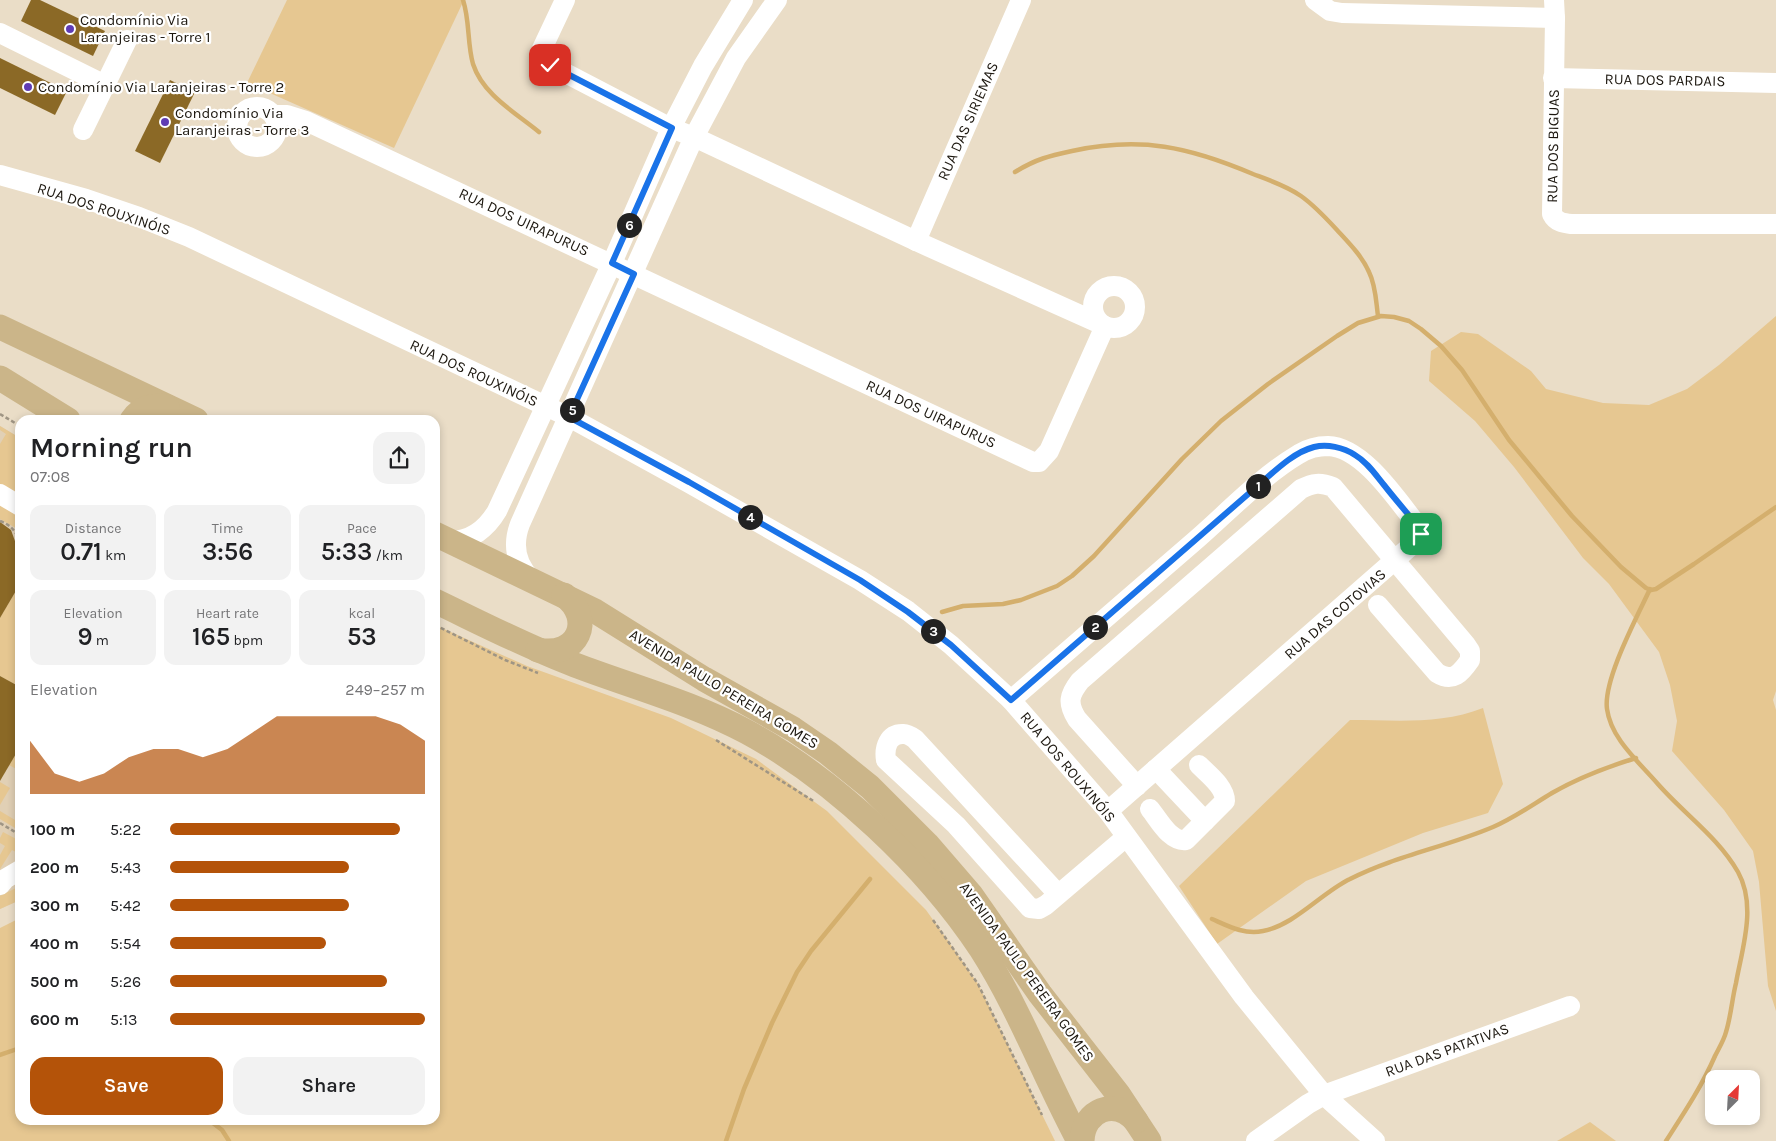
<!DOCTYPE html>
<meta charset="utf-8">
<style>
:root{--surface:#fff;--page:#f2f2f2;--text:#202124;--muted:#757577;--accent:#b45309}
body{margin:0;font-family:Karla,sans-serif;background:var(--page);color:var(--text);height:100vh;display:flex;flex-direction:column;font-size:19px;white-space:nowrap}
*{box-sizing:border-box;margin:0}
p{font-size:16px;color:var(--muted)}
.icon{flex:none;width:28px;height:28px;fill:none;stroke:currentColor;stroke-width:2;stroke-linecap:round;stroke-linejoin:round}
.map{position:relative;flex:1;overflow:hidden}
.side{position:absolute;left:15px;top:415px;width:425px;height:710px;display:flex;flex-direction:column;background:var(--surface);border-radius:15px;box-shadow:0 2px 8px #0003}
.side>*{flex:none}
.needle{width:32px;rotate:24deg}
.fabs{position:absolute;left:1705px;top:1070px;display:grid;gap:10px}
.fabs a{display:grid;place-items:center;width:55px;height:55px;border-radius:10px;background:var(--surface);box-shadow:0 2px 8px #0003;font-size:25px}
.pin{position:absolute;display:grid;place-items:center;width:42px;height:42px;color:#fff;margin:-21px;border-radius:10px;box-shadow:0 2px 8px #0006}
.km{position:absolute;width:25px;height:25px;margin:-12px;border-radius:50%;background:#222;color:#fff;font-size:14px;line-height:25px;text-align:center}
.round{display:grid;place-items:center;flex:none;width:52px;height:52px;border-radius:15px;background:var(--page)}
.summary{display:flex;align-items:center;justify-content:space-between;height:85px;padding:0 15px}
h1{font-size:28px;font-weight:600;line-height:38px}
.figures{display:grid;grid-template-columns:repeat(3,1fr);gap:8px;height:85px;padding:5px 15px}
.figures div{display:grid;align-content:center;border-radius:12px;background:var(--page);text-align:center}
.figures b{font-size:25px;font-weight:600}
.figures small{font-size:14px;font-weight:400}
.figures p{font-size:14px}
.chart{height:140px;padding:10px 15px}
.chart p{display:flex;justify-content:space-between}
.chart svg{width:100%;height:90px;margin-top:5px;fill:var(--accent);opacity:.7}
.button{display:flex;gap:10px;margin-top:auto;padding:10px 15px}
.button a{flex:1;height:58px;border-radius:15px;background:var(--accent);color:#fff;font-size:20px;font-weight:600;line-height:58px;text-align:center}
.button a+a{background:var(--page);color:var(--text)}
ul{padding:0 15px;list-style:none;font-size:16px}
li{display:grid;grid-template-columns:80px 60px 1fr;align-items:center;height:38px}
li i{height:12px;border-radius:6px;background:var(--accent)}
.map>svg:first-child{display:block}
.built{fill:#e1d0b5}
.green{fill:#e6c791}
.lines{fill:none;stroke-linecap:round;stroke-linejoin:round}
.stream{stroke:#d4af6d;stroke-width:4.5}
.building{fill:#8b6926}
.path{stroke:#9f9584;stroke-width:2.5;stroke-dasharray:4 2.5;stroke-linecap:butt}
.minor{stroke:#fff;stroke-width:20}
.major{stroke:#cbb589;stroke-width:25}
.route-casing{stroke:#fff;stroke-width:10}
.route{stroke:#1a73e8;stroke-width:6}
.poi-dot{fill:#5f3cb4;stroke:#fff;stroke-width:2}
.labels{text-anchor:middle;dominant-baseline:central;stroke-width:4.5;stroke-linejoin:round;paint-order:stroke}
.poi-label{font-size:15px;fill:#1c170f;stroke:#fff;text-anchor:start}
.street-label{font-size:15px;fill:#1c170f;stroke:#fff}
</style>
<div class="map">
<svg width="1776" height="1141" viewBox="0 0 1776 1141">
<rect width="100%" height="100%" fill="#eaddc7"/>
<!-- built -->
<polygon class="built" points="0,426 20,438 20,900 0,909"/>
<!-- green -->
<g class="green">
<polygon points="287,0 464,0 394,148 247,83"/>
<polygon points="1776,316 1776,691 1773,700 1776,710 1776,1011 1768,986 1759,882 1753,851 1724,810 1672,751 1677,721 1670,685 1659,652 1609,584 1583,558 1514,467 1475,421 1429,381 1431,351 1461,332 1478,334 1531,371 1546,389 1603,403 1649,405 1687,389 1719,365"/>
<polygon points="0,426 20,438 20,498 0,486 0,444 6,434 0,430"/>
<polygon points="0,501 20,513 20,527 14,527 0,519"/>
<polygon points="17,589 20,591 20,687 0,676 0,618"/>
<polygon points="435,625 527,666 671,718 756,759 827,811 926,910 946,938 978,984 1055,1141 0,1141 0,928 20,918 20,1120 435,1120"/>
<path d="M 1483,708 L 1503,784 L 1488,813 L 1423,833 L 1306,881 L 1217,944 L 1179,886 L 1350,720 C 1394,720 1441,725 1483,708 Z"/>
<polygon points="20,747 20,771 9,765"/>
<polygon points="0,782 10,788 0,805"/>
<polygon points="0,811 20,823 20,831 0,819"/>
<polygon points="3,832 20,841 20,854 12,850 0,869 0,855 5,846 0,843 0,838"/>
<polygon points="20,886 20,900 0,909 0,896"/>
<polygon points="1590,1122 1616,1141 1557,1141"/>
</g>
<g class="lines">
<!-- stream -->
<g class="stream">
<path d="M 463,0 C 470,21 467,43 473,64 C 483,95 516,113 539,132"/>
<path d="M 1015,172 C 1036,159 1049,156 1072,151 C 1141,136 1189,147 1253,174 C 1269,180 1287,186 1301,196 C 1315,206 1326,218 1337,230 C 1349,243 1362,256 1369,272 C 1376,286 1376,302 1378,316"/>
<path d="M 1650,589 C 1637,617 1603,680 1607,709 C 1611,739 1639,762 1657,783 C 1684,814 1718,837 1738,872 C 1757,906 1742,949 1736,983 C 1732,999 1731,1016 1726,1032 C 1724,1040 1719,1048 1715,1056 C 1702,1086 1684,1113 1666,1141"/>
<polyline points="942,612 963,606 1003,604 1021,600 1057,586 1072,576 1094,556 1182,459 1221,421 1268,384 1337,336 1358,323 1381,316 1394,317 1409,321 1421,329 1441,346 1462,370 1509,440 1572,516 1621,567 1646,588 1651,590 1656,589 1694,564 1776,507"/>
<path d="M 1212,919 C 1228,926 1244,935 1263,931 C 1295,925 1321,893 1350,879 C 1395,856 1446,847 1493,827 C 1514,818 1532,805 1552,793 C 1578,778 1607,767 1636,758"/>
<polyline points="0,1055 20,1048"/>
<polyline points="209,1120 222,1130 229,1141"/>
<polyline points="726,1141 744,1089 772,1023 797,972 811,951 870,879"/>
</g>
</g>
<!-- building -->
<g class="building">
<polygon points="31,0 40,0 105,31 93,56 21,21"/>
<polygon points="0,58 67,91 55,115 0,88"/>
<polygon points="170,80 195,92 160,163 135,151"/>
<polygon points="0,522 11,530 20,555 20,584 0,618"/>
<polygon points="0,676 20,687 20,747 0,781"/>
</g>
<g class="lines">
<!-- path -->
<g class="path">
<polyline points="0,414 20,426"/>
<path d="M 0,521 C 11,525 17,532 20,543"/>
<polyline points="435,625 505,660 538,673"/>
<polyline points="716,740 815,802"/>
<polyline points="0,823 20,835"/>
<polyline points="933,920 978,984 1042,1115"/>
</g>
<!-- minor -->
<g class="minor">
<polyline points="1315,0 1330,11 1342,13 1555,18"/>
<path d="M 1554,0 L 1555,18 L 1552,214 C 1556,222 1563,223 1571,224 L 1776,224"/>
<polyline points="0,33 105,85"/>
<polyline points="1553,78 1776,83"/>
<circle cx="257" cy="127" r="20"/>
<polyline points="274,115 287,115 306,121 1033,462 1039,462 1049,451 1105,326 916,241 694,137 671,128 550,65 544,60 540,53 565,0"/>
<polyline points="83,130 127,40"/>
<polyline points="0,175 86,199 139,217 189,237 569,417 689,483 860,580 908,611 951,645 1011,700 1108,811 1244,997 1324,1095 1375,1141"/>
<polyline points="916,241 1021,0"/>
<circle cx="1114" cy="307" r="21"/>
<polyline points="0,494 20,506"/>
<path d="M 450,541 C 471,541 487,528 497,511 L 612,263 L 671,128 L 703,66 L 743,0"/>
<path d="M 531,579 C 516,564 512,545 520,524 L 694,137 L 736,58 L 777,0"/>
<path d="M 1011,700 C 1073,646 1135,592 1197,539 C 1229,511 1262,476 1299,454 C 1307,449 1317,446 1328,446 C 1363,447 1397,500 1418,526 L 1421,530 L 1420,538 L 1108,811"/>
<polyline points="1156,769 1205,821"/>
<path d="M 1137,786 L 1077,719 C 1067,703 1069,695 1080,681 L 1301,489 C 1313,483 1320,482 1333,487 L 1466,645 L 1470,651 L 1470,660 C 1461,673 1453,683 1437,673 L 1378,605"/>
<path d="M 1150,809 C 1159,820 1170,842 1186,840 L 1225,801 C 1225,787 1209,775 1199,765"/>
<polyline points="0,885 5,879 20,870"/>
<path d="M 1058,894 L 915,739 C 912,737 907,734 904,734 C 888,733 884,748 886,760 L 956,825 L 1030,908 L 1039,909 L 1046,905 L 1126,837"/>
<polyline points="1256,1141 1308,1104 1324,1095 1570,1006"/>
</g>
<!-- major -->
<g class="major">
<polyline points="0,327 196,420"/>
<polyline points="0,378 68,420"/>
<path d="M 132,420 C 141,407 152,405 167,407"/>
<polyline points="435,534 595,611 704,679 793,729 828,753 870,787 927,844 971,895 1040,994 1118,1094 1149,1141"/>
<path d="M 435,601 C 481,623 527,647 575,665 C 633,687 693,703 747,732 C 834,779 927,867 981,949 C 1020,1010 1045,1078 1079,1141"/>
<path d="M 538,650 C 578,658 595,619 564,595"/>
<path d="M 1082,1141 C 1083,1110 1115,1097 1136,1121"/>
</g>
</g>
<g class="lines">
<defs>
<path id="route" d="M 550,65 L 672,128 L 612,263 L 634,274 L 569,417 L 689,482 L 860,580 L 908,612 L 951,645 L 1011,700 L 1254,489 C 1271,475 1291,453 1314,447 C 1327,444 1343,447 1355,455 C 1367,462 1375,474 1384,485 C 1395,499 1407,513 1418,526 L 1421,534"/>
</defs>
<!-- route casing -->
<use href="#route" class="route-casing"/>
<!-- route -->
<use href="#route" class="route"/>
</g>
<!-- markers -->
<g class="poi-dot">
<circle cx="70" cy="29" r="5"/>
<circle cx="28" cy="87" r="5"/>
<circle cx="165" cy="122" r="5"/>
</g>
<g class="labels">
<!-- poi labels -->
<g class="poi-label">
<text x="80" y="20">Condomínio Via<tspan x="80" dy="17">Laranjeiras - Torre 1</tspan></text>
<text x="38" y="87">Condomínio Via Laranjeiras - Torre 2</text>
<text x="175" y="113">Condomínio Via<tspan x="175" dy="17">Laranjeiras - Torre 3</tspan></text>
</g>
<!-- street labels -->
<g class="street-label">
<text transform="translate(1665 80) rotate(1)">RUA DOS PARDAIS</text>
<text transform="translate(968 121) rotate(-66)">RUA DAS SIRIEMAS</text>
<text transform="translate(1553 146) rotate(-89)">RUA DOS BIGUAS</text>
<text transform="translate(104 209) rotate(18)">RUA DOS ROUXINÓIS</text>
<text transform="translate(524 222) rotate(25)">RUA DOS UIRAPURUS</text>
<text transform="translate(474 373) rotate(25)">RUA DOS ROUXINÓIS</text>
<text transform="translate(931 414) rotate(25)">RUA DOS UIRAPURUS</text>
<text transform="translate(1335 614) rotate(-41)">RUA DAS COTOVIAS</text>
<text transform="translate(724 689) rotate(31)">AVENIDA PAULO PEREIRA GOMES</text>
<text transform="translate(1068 767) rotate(50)">RUA DOS ROUXINÓIS</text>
<text transform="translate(1027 972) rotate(54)">AVENIDA PAULO PEREIRA GOMES</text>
<text transform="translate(1447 1050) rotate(-20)">RUA DAS PATATIVAS</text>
</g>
</g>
</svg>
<div class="fabs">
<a><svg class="needle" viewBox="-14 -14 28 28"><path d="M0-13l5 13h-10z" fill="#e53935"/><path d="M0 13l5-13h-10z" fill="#757577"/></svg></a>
</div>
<div class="pin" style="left:1421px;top:534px;background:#1e9e55"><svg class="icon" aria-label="arrive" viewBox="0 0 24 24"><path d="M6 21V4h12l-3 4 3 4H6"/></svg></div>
<div class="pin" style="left:550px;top:65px;background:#d93025"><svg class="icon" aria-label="check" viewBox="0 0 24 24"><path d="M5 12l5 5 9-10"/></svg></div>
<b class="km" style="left:1258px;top:486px">1</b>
<b class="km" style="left:1095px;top:627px">2</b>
<b class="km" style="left:933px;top:631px">3</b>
<b class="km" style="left:750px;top:517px">4</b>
<b class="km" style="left:572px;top:410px">5</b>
<b class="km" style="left:629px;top:225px">6</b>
<section class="side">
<div class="summary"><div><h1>Morning run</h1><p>07:08</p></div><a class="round"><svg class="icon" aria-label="share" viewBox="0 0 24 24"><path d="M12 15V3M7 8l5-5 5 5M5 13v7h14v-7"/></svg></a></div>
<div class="figures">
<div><p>Distance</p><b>0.71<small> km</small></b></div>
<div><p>Time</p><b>3:56</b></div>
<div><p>Pace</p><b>5:33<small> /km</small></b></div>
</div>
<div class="figures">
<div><p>Elevation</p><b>9<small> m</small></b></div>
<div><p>Heart rate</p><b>165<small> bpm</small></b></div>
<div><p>kcal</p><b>53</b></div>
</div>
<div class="chart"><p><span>Elevation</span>249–257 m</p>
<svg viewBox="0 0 160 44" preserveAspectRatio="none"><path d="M0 44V18L10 34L20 38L30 34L40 26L50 22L60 22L70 26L80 22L90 14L100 6L110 6L120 6L130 6L140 6L150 10L160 18V44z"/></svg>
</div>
<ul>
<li><b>100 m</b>5:22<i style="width:90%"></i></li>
<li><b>200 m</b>5:43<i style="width:70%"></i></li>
<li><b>300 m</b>5:42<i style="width:70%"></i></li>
<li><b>400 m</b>5:54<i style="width:61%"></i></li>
<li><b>500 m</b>5:26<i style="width:85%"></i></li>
<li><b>600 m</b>5:13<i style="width:100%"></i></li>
</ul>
<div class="button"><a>Save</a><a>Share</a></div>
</section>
</div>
